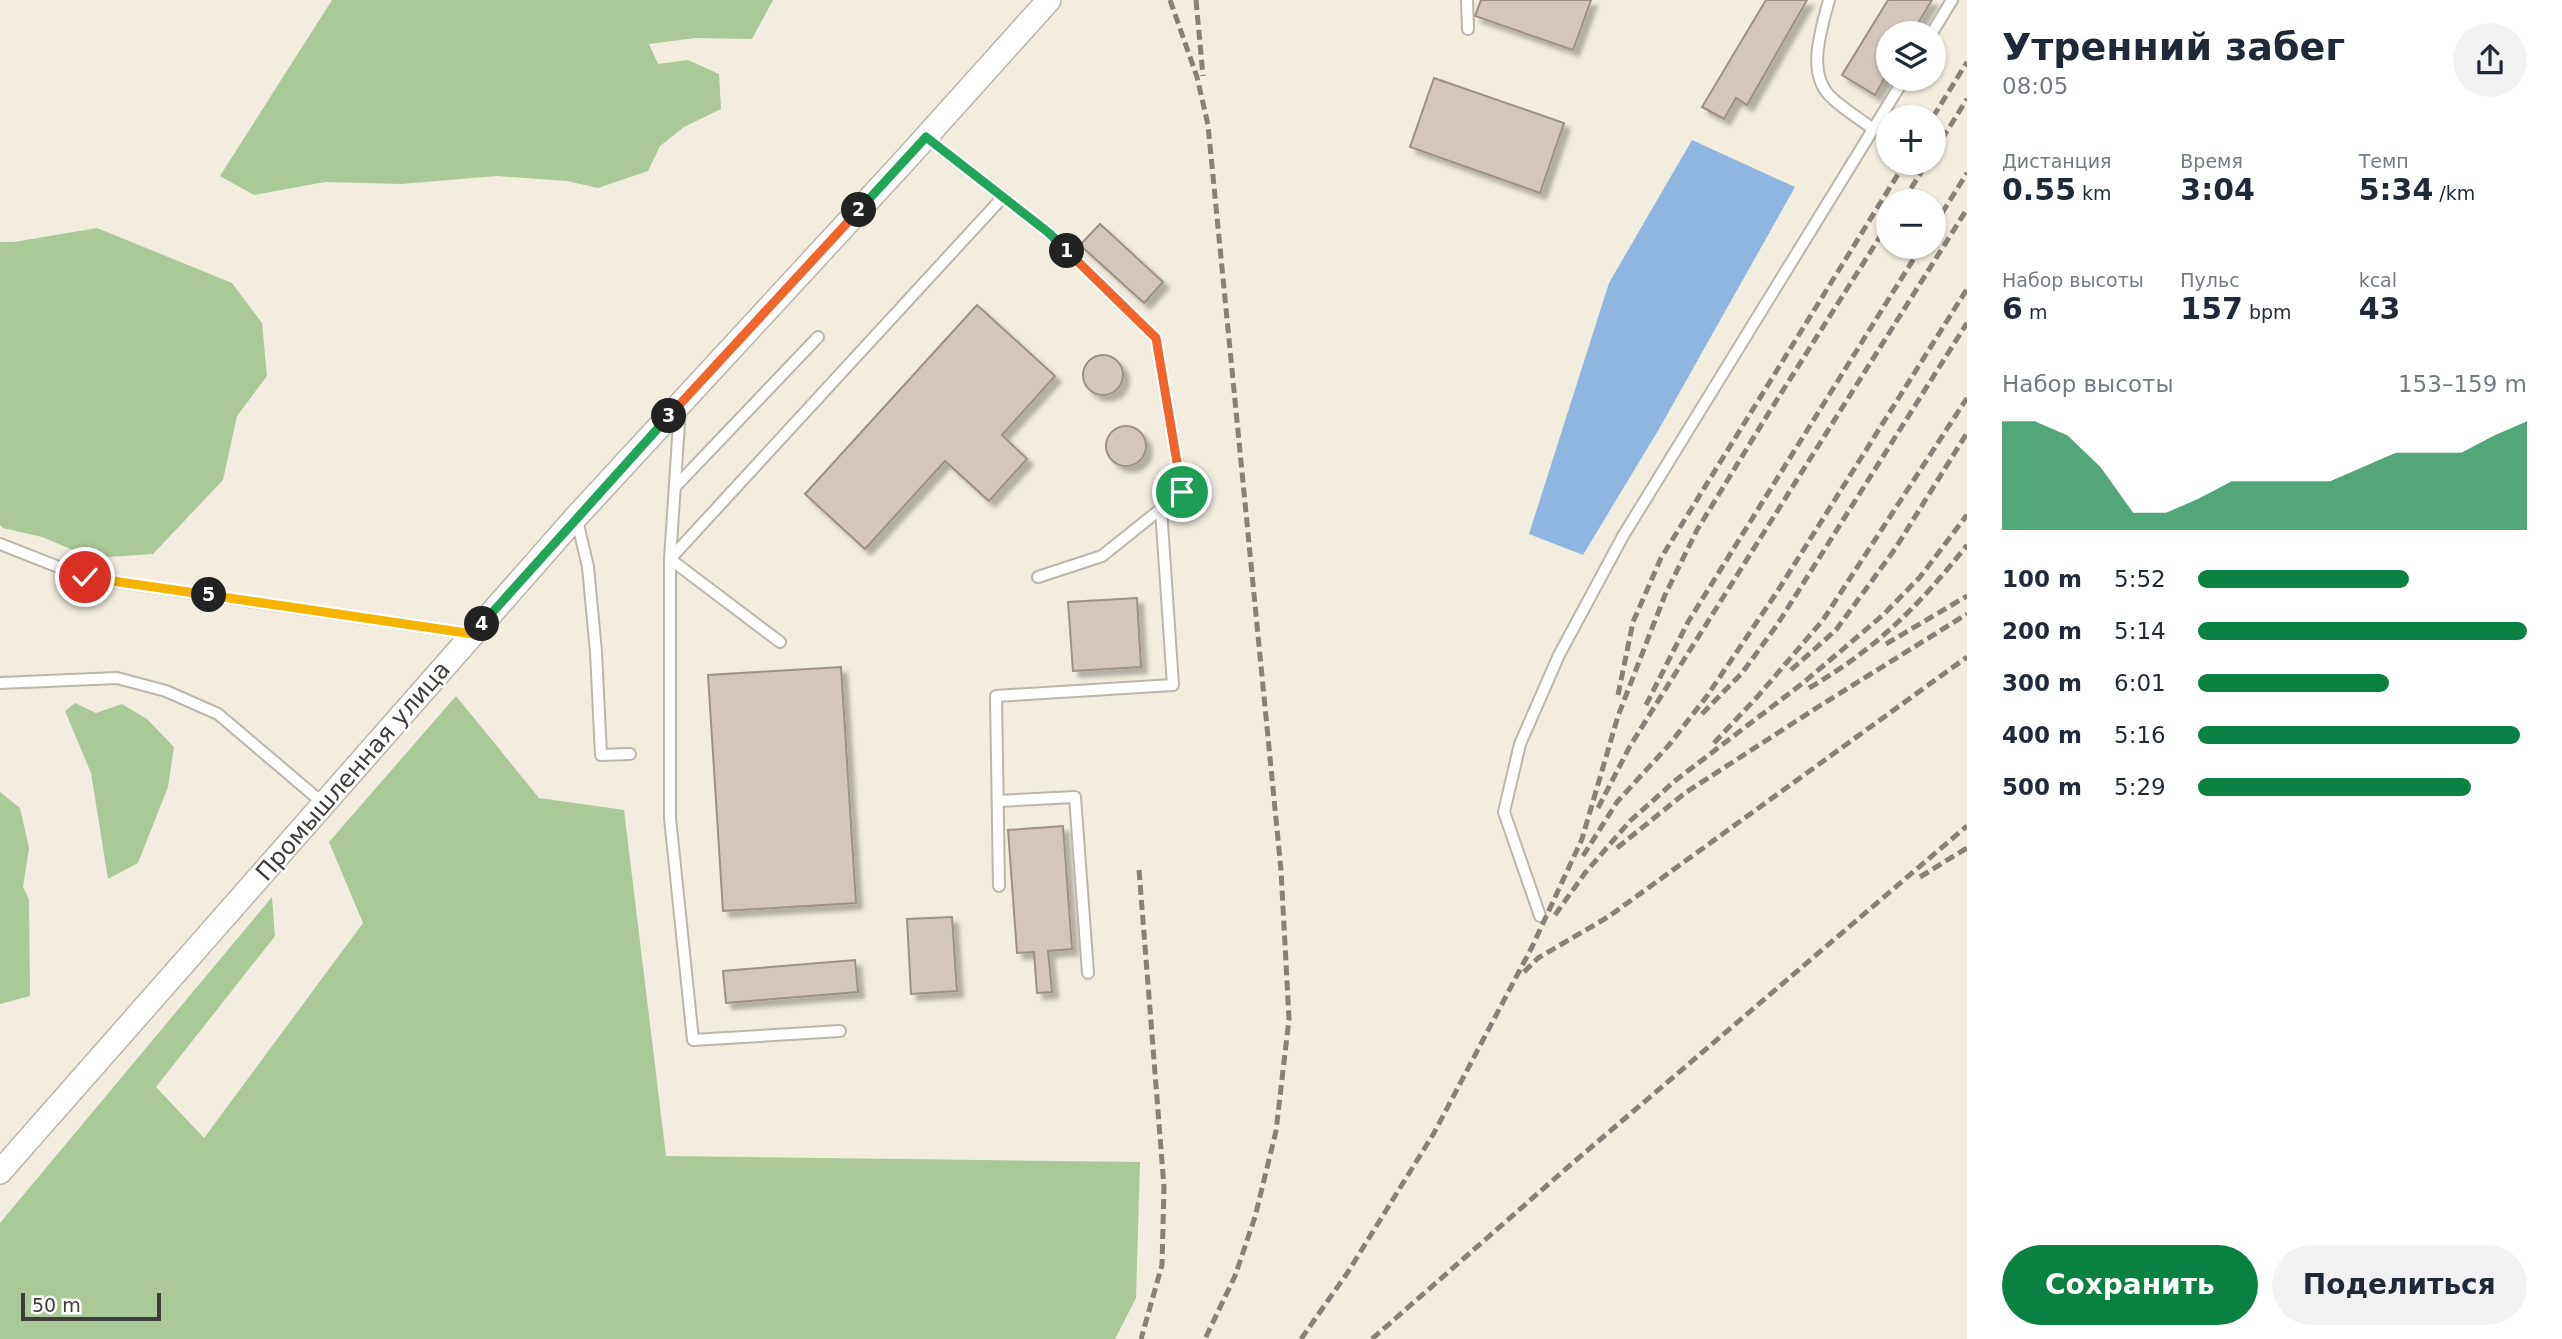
<!DOCTYPE html>
<html lang="ru">
<meta charset="utf-8">
<style>
:root{--surface:#fff;--page:#f2f2f3;--text:#1f2937;--muted:#747a83;--accent:#0b8043}
body{margin:0;font-family:"DejaVu Sans",sans-serif;background:var(--page);color:var(--text);height:100vh;display:flex;flex-direction:column;font-size:26px;white-space:nowrap}
*{box-sizing:border-box;margin:0}
p{font-size:23px;color:var(--muted)}
.icon{flex:none;width:38px;height:38px;fill:none;stroke:currentColor;stroke-width:2;stroke-linecap:round;stroke-linejoin:round}
.map{position:relative;flex:1;overflow:hidden}
.drawer{display:flex;flex-direction:column;background:var(--surface);width:595px}
.drawer>*{flex:none}
.tools{position:absolute;left:1876px;top:21px;display:grid;gap:14px}
.tools a{display:grid;place-items:center;width:70px;height:70px;border-radius:50%;background:var(--surface);box-shadow:0 2px 5px #0004;font-size:35px}
.scale{position:absolute;left:21px;bottom:18px;width:140px;box-sizing:border-box;padding-left:7px;border:4px solid #3f3d37;border-top:0;font-size:19px;line-height:24px;white-space:nowrap;color:#3f3d37;-webkit-text-stroke:5px #fff;paint-order:stroke}
.pin{position:absolute;display:grid;place-items:center;width:60px;height:60px;color:#fff;margin:-30px;border:4px solid #fff;border-radius:50%;box-shadow:0 2px 7px #0007}
.km{position:absolute;width:35px;height:35px;margin:-18px;border-radius:50%;background:#222;color:#fff;font-size:19px;line-height:35px;text-align:center}
.round{display:grid;place-items:center;flex:none;width:74px;height:74px;border-radius:37px;background:var(--page)}
.overview{display:flex;align-items:center;justify-content:space-between;height:119px;padding:0 35px}
h1{font-size:38px;font-weight:700;line-height:52px}
.metrics{display:grid;grid-template-columns:repeat(3,1fr);gap:10px;height:119px;padding:7px 35px}
.metrics div{display:grid;align-content:center}
.metrics b{font-size:30px;font-weight:700}
.metrics small{font-size:19px;font-weight:400}
.metrics p{font-size:19px}
.chart{height:196px;padding:14px 35px}
.chart p{display:flex;justify-content:space-between}
.chart svg{width:100%;height:126px;margin-top:7px;fill:var(--accent);opacity:.7}
.primary-button{display:flex;gap:14px;margin-top:auto;padding:14px 35px}
.primary-button a{flex:1;height:80px;border-radius:42px;background:var(--accent);color:#fff;font-size:28px;font-weight:700;line-height:80px;text-align:center}
.primary-button a+a{background:var(--page);color:var(--text)}
ul{padding:0 35px;list-style:none;font-size:23px}
li{display:grid;grid-template-columns:112px 84px 1fr;align-items:center;height:52px}
li i{height:18px;border-radius:9px;background:var(--accent)}
main{display:flex;flex:1;min-height:0}
.map>svg:first-child{display:block}
.forest{fill:#abc897}
.water{fill:#8eb6e0}
.building{fill:#d3c6bd;stroke:#9c9087;stroke-width:2;filter:url(#shadow)}
.lines{fill:none;stroke-linecap:round;stroke-linejoin:round}
.service-casing{stroke:#bbb6a9;stroke-width:14}
.minor-casing{stroke:#bbb6a9;stroke-width:26}
.service{stroke:#fff;stroke-width:10}
.minor{stroke:#fff;stroke-width:23}
.rail{stroke:#868279;stroke-width:5;stroke-dasharray:10 5;stroke-linecap:butt}
.split-1-casing{stroke:#fff;stroke-width:14}
.split-2-casing{stroke:#fff;stroke-width:14}
.split-3-casing{stroke:#fff;stroke-width:14}
.split-4-casing{stroke:#fff;stroke-width:14}
.split-5-casing{stroke:#fff;stroke-width:14}
.split-6-casing{stroke:#fff;stroke-width:14}
.split-1{stroke:#f0652b;stroke-width:9}
.split-2{stroke:#22a559;stroke-width:9}
.split-3{stroke:#f0652b;stroke-width:9}
.split-4{stroke:#22a559;stroke-width:9}
.split-5{stroke:#f5b400;stroke-width:9}
.split-6{stroke:#f5b400;stroke-width:9}
.labels{text-anchor:middle;dominant-baseline:central;stroke-width:5;stroke-linejoin:round;paint-order:stroke}
.street-label{font-size:24px;fill:#3f3d37;stroke:#fff}
</style>
<main>
<div class="map">
<svg width="1967" height="1339" viewBox="0 0 1967 1339">
<defs>
<filter id="shadow"><feDropShadow dx="6" dy="6" stdDeviation="2" flood-color="#0004"/></filter>
</defs>
<rect width="100%" height="100%" fill="#f2eddf"/>
<!-- forest -->
<g class="forest">
<polygon points="332,0 773,0 752,39 695,38 649,44 658,64 688,60 719,74 721,109 684,127 660,146 648,171 598,188 567,181 496,176 401,184 325,182 254,195 220,176"/>
<polygon points="97,228 232,283 262,323 267,376 237,416 223,480 153,554 92,558 42,537 3,528 0,525 0,242 14,242"/>
<polygon points="456,696 539,798 624,810 666,1156 1140,1162 1136,1298 1115,1339 0,1339 0,1223 272,897 275,936 156,1087 204,1138 363,923 329,842"/>
<polygon points="75,703 96,713 122,704 147,719 174,747 168,787 138,863 108,879 91,773 65,711"/>
<polygon points="0,792 20,808 29,848 23,887 29,899 30,996 0,1004"/>
</g>
<!-- water -->
<polygon class="water" points="1692,140 1795,187 1659,429 1583,555 1529,534 1609,283"/>
<!-- building -->
<g class="building">
<polygon points="1481,0 1591,0 1573,50 1475,16"/>
<polygon points="1766,0 1807,0 1747,105 1736,98 1724,119 1702,107"/>
<polygon points="1888,0 1932,0 1912,33 1888,33 1888,72 1875,95 1842,75"/>
<polygon points="1434,78 1564,123 1540,193 1410,147"/>
<polygon points="1100,224 1163,282 1144,303 1080,245"/>
<polygon points="977,305 1055,376 1002,435 1027,459 989,501 945,461 865,549 805,494"/>
<circle cx="1103" cy="375" r="20"/>
<circle cx="1126" cy="446" r="20"/>
<polygon points="1137,598 1141,667 1073,671 1068,602"/>
<polygon points="841,667 856,903 723,911 708,675"/>
<polygon points="1063,826 1072,949 1048,951 1052,992 1037,993 1034,952 1017,953 1008,830"/>
<polygon points="952,917 957,991 911,994 907,919"/>
<polygon points="855,960 858,992 726,1003 723,971"/>
</g>
<g class="lines">
<defs>
<g id="service">
<polyline points="1467,0 1468,29"/>
<path d="M 1829,0 C 1821,31 1805,75 1833,99 C 1845,110 1860,119 1873,129"/>
<polyline points="1932,33 1952,0"/>
<polyline points="926,137 1049,233 1156,338 1182,492 1102,556 1038,577"/>
<polyline points="680,408 670,559 670,818 693,1040 840,1031"/>
<polyline points="675,487 818,337"/>
<polyline points="577,520 588,567 596,652 601,755 630,754"/>
<polyline points="0,544 84,577 473,634"/>
<polyline points="780,642 670,559 1003,197"/>
<polyline points="0,683 117,678 166,691 218,714 324,804"/>
<polyline points="998,801 1075,797 1088,973"/>
<polyline points="999,886 996,696 1173,685 1161,509"/>
<polyline points="1540,916 1504,812 1520,744 1559,655 1623,536 1904,79"/>
</g>
<polyline id="minor" points="0,1172 576,517 908,157 1049,0"/>
</defs>
<!-- service casing -->
<use href="#service" class="service-casing"/>
<!-- minor casing -->
<use href="#minor" class="minor-casing"/>
<!-- service -->
<use href="#service" class="service"/>
<!-- minor -->
<use href="#minor" class="minor"/>
<!-- rail -->
<g class="rail">
<polyline points="1170,0 1197,77 1208,125 1281,870 1289,1019 1276,1131 1255,1217 1235,1276 1205,1339"/>
<polyline points="1196,0 1203,76"/>
<polyline points="1933,117 1967,62"/>
<polyline points="1934,152 1967,99"/>
<polyline points="1903,201 1927,163"/>
<polyline points="1934,226 1967,173"/>
<polyline points="1886,644 1967,596"/>
<polyline points="1791,670 1836,630 1895,549 1967,433"/>
<path d="M 1809,688 C 1876,649 1920,605 1967,545"/>
<polyline points="1618,695 1633,622 1661,558 1905,163"/>
<polyline points="1646,705 1688,622 1921,247"/>
<polyline points="1702,714 1742,673 1777,625 1967,323"/>
<polyline points="1714,743 1758,696 1823,620 1967,398"/>
<polyline points="1598,808 1629,748 1653,709 1967,209"/>
<polyline points="1617,848 1685,793 1821,705 1967,614"/>
<polyline points="1583,856 1617,802 1669,745 1707,696 1777,592 1967,289"/>
<polyline points="1139,870 1164,1187 1162,1265 1141,1339"/>
<polyline points="1920,877 1967,848"/>
<polyline points="1555,915 1585,873 1630,821 1676,780 1803,683 1883,615 1920,577 1967,515"/>
<polyline points="1524,972 1538,958 1608,917 1967,657"/>
<polyline points="1301,1339 1348,1272 1434,1133 1532,947 1582,839 1618,716 1665,595 1697,530 1768,414 1888,224"/>
<polyline points="1372,1339 1568,1167 1967,826"/>
</g>
</g>
<g class="lines">
<defs>
<polyline id="split-1" points="1067,251 1156,338 1182,492"/>
<polyline id="split-2" points="859,210 926,137 1049,233 1067,251"/>
<polyline id="split-3" points="669,416 859,210"/>
<polyline id="split-4" points="482,624 669,416"/>
<polyline id="split-5" points="209,595 473,634 482,624"/>
<polyline id="split-6" points="85,577 209,595"/>
</defs>
<!-- split-1 casing -->
<use href="#split-1" class="split-1-casing"/>
<!-- split-2 casing -->
<use href="#split-2" class="split-2-casing"/>
<!-- split-3 casing -->
<use href="#split-3" class="split-3-casing"/>
<!-- split-4 casing -->
<use href="#split-4" class="split-4-casing"/>
<!-- split-5 casing -->
<use href="#split-5" class="split-5-casing"/>
<!-- split-6 casing -->
<use href="#split-6" class="split-6-casing"/>
<!-- split-1 -->
<use href="#split-1" class="split-1"/>
<!-- split-2 -->
<use href="#split-2" class="split-2"/>
<!-- split-3 -->
<use href="#split-3" class="split-3"/>
<!-- split-4 -->
<use href="#split-4" class="split-4"/>
<!-- split-5 -->
<use href="#split-5" class="split-5"/>
<!-- split-6 -->
<use href="#split-6" class="split-6"/>
</g>
<g class="labels">
<!-- street labels -->
<g class="street-label">
<text transform="translate(353 771) rotate(-49)">Промышленная улица</text>
</g>
</g>
</svg>
<div class="tools">
<a><svg class="icon" aria-label="layers" viewBox="0 0 24 24"><path d="M12 4l9 5-9 5-9-5zM3 14l9 5 9-5"/></svg></a>
<a>+</a>
<a>−</a>
</div>
<div class="scale">50 m</div>
<div class="pin" style="left:1182px;top:492px;background:#1e9e55"><svg class="icon" aria-label="arrive" viewBox="0 0 24 24"><path d="M6 21V4h12l-3 4 3 4H6"/></svg></div>
<div class="pin" style="left:85px;top:577px;background:#d93025"><svg class="icon" aria-label="check" viewBox="0 0 24 24"><path d="M5 12l5 5 9-10"/></svg></div>
<b class="km" style="left:1067px;top:251px">1</b>
<b class="km" style="left:859px;top:210px">2</b>
<b class="km" style="left:669px;top:416px">3</b>
<b class="km" style="left:482px;top:624px">4</b>
<b class="km" style="left:209px;top:595px">5</b>
</div>
<section class="drawer">
<div class="overview"><div><h1>Утренний забег</h1><p>08:05</p></div><a class="round"><svg class="icon" aria-label="share" viewBox="0 0 24 24"><path d="M12 15V3M7 8l5-5 5 5M5 13v7h14v-7"/></svg></a></div>
<div class="metrics">
<div><p>Дистанция</p><b>0.55<small> km</small></b></div>
<div><p>Время</p><b>3:04</b></div>
<div><p>Темп</p><b>5:34<small> /km</small></b></div>
</div>
<div class="metrics">
<div><p>Набор высоты</p><b>6<small> m</small></b></div>
<div><p>Пульс</p><b>157<small> bpm</small></b></div>
<div><p>kcal</p><b>43</b></div>
</div>
<div class="chart"><p><span>Набор высоты</span>153–159 m</p>
<svg viewBox="0 0 160 44" preserveAspectRatio="none"><path d="M0 44V6L10 6L20 11L30 22L40 38L50 38L60 33L70 27L80 27L90 27L100 27L110 22L120 17L130 17L140 17L150 11L160 6V44z"/></svg>
</div>
<ul>
<li><b>100 m</b>5:52<i style="width:64%"></i></li>
<li><b>200 m</b>5:14<i style="width:100%"></i></li>
<li><b>300 m</b>6:01<i style="width:58%"></i></li>
<li><b>400 m</b>5:16<i style="width:98%"></i></li>
<li><b>500 m</b>5:29<i style="width:83%"></i></li>
</ul>
<div class="primary-button"><a>Сохранить</a><a>Поделиться</a></div>
</section>
</main>
